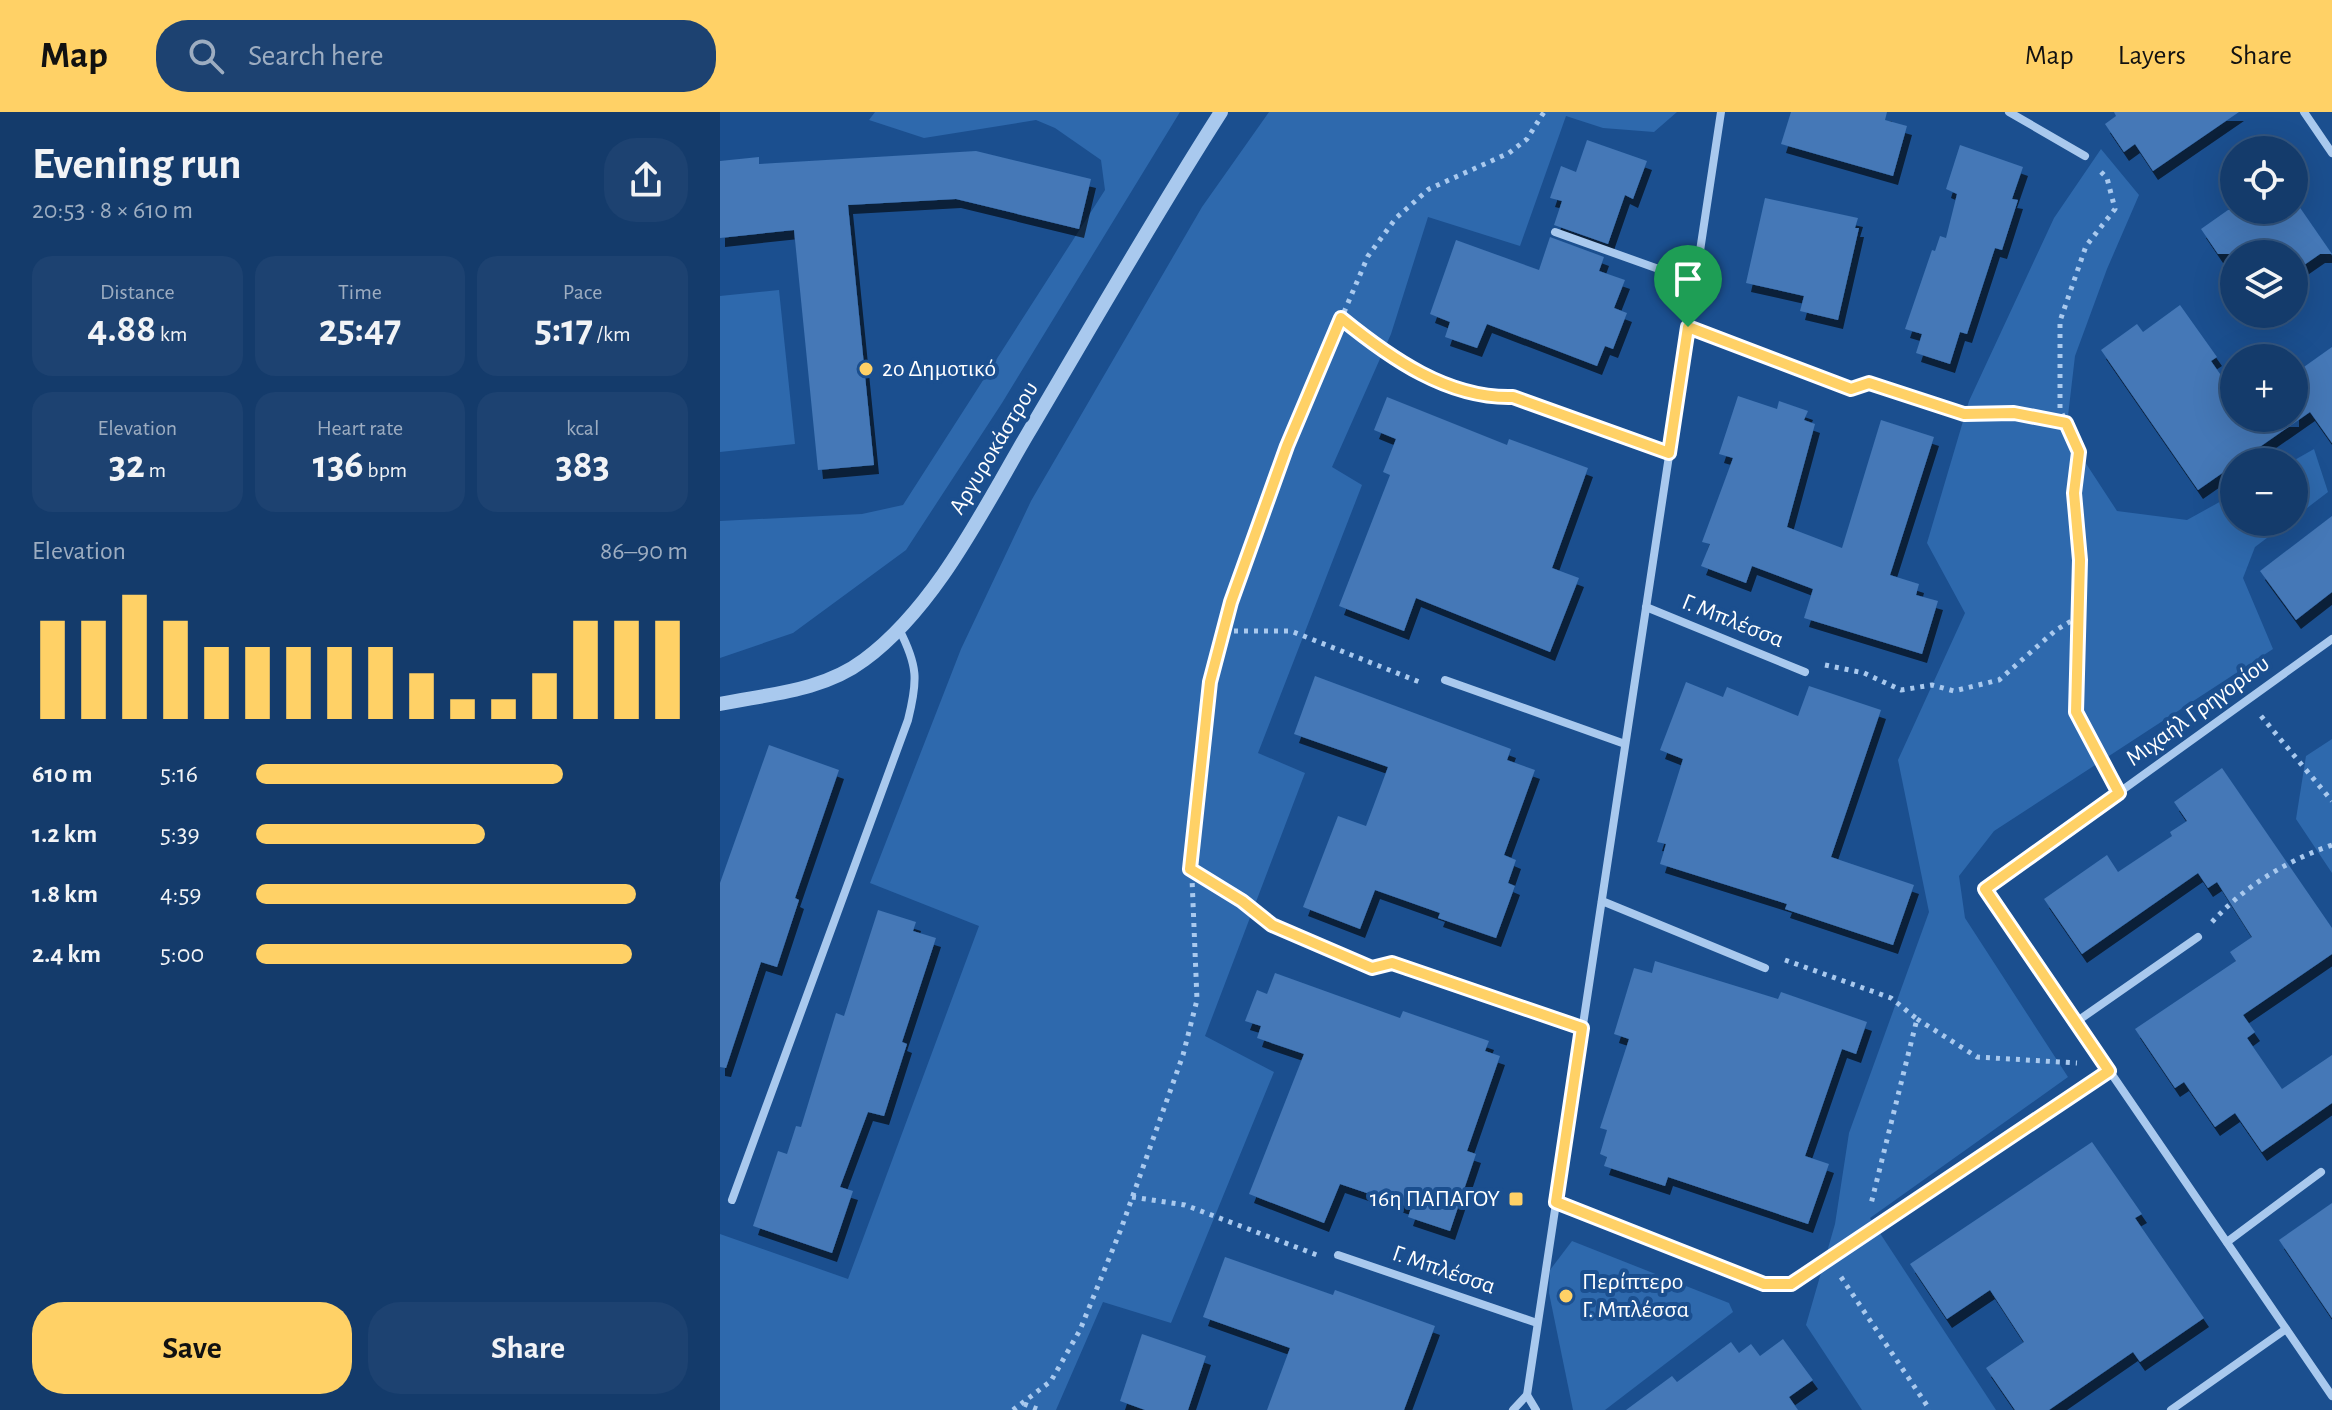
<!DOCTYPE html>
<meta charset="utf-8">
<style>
:root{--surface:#143b6b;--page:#1d4271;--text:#f1f3f6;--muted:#9dadc1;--line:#33557e;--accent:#ffd166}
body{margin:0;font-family:"Alegreya Sans",sans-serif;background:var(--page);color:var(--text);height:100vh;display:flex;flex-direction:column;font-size:30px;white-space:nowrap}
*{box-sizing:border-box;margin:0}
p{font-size:26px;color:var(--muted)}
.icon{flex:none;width:44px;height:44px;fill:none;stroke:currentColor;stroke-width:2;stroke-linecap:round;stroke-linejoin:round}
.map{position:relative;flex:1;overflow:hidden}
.side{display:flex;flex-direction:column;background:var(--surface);width:720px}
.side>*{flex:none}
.buttons{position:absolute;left:1500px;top:24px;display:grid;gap:16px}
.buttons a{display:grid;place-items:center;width:88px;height:88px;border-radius:50%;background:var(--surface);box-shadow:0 8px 32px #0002,0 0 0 2px var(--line);font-size:40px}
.pin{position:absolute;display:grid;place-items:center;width:68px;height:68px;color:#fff;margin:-82px -34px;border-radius:50% 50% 50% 0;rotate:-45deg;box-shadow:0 0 8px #0007}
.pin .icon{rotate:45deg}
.round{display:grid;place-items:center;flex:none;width:84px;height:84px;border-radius:32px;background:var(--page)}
.summary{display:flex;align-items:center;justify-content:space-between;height:136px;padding:0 32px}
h1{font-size:44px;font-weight:700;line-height:60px}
.stats{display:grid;grid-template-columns:repeat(3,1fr);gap:12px;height:136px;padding:8px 32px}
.stats div{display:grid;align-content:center;border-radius:20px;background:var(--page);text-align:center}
.stats b{font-size:40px;font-weight:700}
.stats small{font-size:22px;font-weight:400}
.stats p{font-size:22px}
.chart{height:224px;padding:16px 32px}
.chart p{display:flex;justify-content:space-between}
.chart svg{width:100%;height:144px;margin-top:8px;stroke:var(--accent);stroke-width:6}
.cta{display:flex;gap:16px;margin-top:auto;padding:16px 32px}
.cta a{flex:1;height:92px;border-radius:32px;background:var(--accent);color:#111;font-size:32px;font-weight:700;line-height:92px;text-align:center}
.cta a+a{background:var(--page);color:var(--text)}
ul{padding:0 32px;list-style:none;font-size:26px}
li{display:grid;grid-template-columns:128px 96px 1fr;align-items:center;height:60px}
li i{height:20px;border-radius:10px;background:var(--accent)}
header{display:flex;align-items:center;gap:48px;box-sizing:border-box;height:112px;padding:0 40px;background:var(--accent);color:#111}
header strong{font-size:38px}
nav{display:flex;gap:44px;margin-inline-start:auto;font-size:28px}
.search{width:560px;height:72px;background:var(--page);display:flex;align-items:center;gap:20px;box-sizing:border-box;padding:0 28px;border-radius:32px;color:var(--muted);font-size:30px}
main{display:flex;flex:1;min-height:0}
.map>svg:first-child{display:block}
.green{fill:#2e69ad}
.building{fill:#4478b7;filter:url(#shadow)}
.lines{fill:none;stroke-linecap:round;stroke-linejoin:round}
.path{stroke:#a9c9ee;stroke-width:5;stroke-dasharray:4 6;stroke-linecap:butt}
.minor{stroke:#a9c9ee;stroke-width:8}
.tertiary{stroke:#a9c9ee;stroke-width:14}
.route-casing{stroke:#fff;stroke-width:16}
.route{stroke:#ffd166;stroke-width:10}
.poi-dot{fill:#ffd166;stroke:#1b4f8f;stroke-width:3}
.labels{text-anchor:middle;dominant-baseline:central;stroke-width:8;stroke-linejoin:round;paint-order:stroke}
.poi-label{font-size:24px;fill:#fff;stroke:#1b4f8f;text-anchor:start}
.street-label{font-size:24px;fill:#fff;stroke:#1b4f8f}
</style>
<header>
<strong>Map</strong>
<div class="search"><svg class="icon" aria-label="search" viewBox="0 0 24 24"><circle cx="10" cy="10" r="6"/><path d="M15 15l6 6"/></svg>Search here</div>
<nav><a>Map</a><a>Layers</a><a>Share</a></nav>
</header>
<main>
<section class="side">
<div class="summary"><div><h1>Evening run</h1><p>20:53 · 8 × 610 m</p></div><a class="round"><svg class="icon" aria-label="share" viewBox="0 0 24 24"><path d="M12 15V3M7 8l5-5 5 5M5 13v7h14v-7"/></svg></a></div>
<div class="stats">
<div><p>Distance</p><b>4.88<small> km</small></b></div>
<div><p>Time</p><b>25:47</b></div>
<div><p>Pace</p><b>5:17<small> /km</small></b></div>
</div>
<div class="stats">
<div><p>Elevation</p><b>32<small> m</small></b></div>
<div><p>Heart rate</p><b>136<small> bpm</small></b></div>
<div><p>kcal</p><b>383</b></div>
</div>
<div class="chart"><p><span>Elevation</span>86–90 m</p>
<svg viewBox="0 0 160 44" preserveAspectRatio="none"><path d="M5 44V14M15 44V14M25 44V6M35 44V14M45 44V22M55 44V22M65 44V22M75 44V22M85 44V22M95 44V30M105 44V38M115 44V38M125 44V30M135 44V14M145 44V14M155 44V14"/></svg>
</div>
<ul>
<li><b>610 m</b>5:16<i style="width:71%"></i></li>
<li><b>1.2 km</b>5:39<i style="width:53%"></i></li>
<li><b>1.8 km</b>4:59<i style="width:88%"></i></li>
<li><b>2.4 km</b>5:00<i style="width:87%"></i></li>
</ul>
<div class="cta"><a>Save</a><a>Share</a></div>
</section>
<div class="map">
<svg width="1612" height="1298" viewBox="0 0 1612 1298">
<defs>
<filter id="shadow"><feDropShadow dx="5" dy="9" stdDeviation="0" flood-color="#0009"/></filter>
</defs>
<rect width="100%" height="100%" fill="#1b4f8f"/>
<!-- green -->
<g class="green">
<polygon points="155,0 460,0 282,291 186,438 73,521 0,546 0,409 142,402 183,393 385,78 381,48 335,16 316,8 204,26 149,8"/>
<polygon points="549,0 957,0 934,20 883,16 846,4 800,134 708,105 671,222 612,355 642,373 538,641 585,661 485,924 554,960 451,1211 383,1190 336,1298 0,1298 0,1122 128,1167 259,814 150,771 241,537 311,389 482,95"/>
<polygon points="1381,37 1419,83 1387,157 1355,244 1346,321 1397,399 1467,408 1514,382 1514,410 1568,410 1535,435 1523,466 1553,537 1274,719 1239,764 1245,806 1348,965 1150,1106 1276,1298 1142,1298 1086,1213 1115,1112 1129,1021 1209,800 1178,648 1245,501 1207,431 1249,289 1334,106"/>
<polygon points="59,178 75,332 0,340 0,184"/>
<polygon points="1594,337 1608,380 1574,406 1574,350 1571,350"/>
<polygon points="1612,627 1612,761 1576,707 1586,644"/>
<polygon points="852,1129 1009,1191 1013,1200 885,1298 853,1298 829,1181 830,1158"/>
</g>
<!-- building -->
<g class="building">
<polygon points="1071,0 1167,0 1165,8 1187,14 1173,64 1061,32"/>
<polygon points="1394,0 1519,0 1433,59 1415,32 1404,40 1385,12 1396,4"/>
<polygon points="867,28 927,49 913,87 905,83 888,132 834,113 842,89 830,86 841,54 856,60"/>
<polygon points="1240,33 1303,55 1292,87 1298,88 1282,138 1275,136 1247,222 1240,220 1230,252 1196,241 1202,222 1185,217 1212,138 1215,139 1220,124 1226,126 1237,82 1226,77"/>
<polygon points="256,39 371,67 359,117 236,87 128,93 154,353 98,358 74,118 0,126 0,49 39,45 39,52"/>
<polygon points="1045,86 1138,106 1135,116 1139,116 1118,208 1080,199 1084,184 1026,171"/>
<polygon points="1574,87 1612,142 1600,142 1574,160 1574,142 1498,142 1481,117 1508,98 1574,98"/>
<polygon points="830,125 884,145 879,159 905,168 894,196 907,201 893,237 885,234 877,254 767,212 757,236 725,225 730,210 710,202 736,128 819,158"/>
<polygon points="1460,193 1497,245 1491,249 1514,282 1514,306 1574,306 1574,262 1612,235 1612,331 1590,300 1478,378 1381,238 1417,212 1423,220"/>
<polygon points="1018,284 1057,297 1059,289 1088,299 1084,308 1095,312 1067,415 1122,436 1161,308 1214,325 1170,463 1199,472 1196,483 1218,489 1202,542 1084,506 1093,477 1032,454 1026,471 981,454 990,432 982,430 1013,346 999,342"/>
<polygon points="667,285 787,333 789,327 868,356 832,456 859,466 830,540 696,486 684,519 619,494 670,363 663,360 676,327 654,318"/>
<polygon points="1612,404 1612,480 1576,508 1540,459"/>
<polygon points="595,564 791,637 787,648 815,658 784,743 796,748 788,771 795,774 776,826 718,806 720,801 655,778 640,817 583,795 618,704 646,714 668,655 574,622"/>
<polygon points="966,570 1003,585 1007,575 1078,604 1089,574 1161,598 1111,745 1194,773 1173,833 1065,797 1067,792 940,752 946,732 937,730 963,647 940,638"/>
<polygon points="49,633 119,658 75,786 79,788 57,855 41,850 6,956 0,955 0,771"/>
<polygon points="1502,656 1612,816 1612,842 1523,903 1535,920 1527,926 1562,977 1612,943 1612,991 1542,1040 1515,1001 1495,1015 1464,970 1455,976 1415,917 1516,849 1510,840 1532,825 1497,770 1488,776 1478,761 1362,842 1324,787 1387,743 1398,760 1452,724 1450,720 1467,709 1454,690"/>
<polygon points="158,798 196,810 193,819 216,826 182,930 187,932 164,1004 148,1000 120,1075 133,1079 112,1141 33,1114 58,1039 67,1042 76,1014 81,1015 116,901 124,904"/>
<polygon points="935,849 1058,887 1061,880 1147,910 1136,942 1122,937 1085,1044 1109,1052 1088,1112 948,1065 945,1074 884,1054 887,1045 880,1042 887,1018 880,1016 909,927 894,922 914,856 932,861"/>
<polygon points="555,861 680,906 683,899 769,929 765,939 780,944 747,1039 756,1042 730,1119 688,1105 691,1096 620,1072 604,1111 529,1082 584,942 537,926 541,914 525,909 537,878 547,882"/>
<polygon points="1372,1030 1422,1102 1415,1106 1484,1206 1420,1250 1413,1240 1329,1298 1295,1298 1266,1256 1304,1230 1270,1178 1227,1207 1190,1152"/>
<polygon points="1612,1091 1612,1206 1559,1128"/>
<polygon points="505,1145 613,1183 615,1178 715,1214 684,1298 547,1298 570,1236 483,1205"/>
<polygon points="422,1222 486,1244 468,1298 425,1298 400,1289"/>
<polygon points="1063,1227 1093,1268 1069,1285 1078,1298 906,1298 952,1264 957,1270 1011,1230 1019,1241 1031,1232 1040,1244"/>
</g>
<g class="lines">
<!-- path -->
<g class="path">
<polyline points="1381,60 1387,66 1395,97 1366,134 1340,209 1340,297 1359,340 1354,381 1360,448 1356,600 1388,663"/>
<path d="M 621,206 C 665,242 714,276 772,286"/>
<polyline points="1151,272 1244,302 1294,301 1346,311"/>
<polyline points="504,519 571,519 702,571"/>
<polyline points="1105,553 1144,561 1181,578 1212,573 1234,579 1279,568 1336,518 1358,505"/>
<polyline points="1541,604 1612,689"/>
<polyline points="470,757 552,813 651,856"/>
<path d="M 1492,810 C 1525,774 1566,749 1612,733"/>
<polyline points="1065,848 1171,886 1197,907 1151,1092"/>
<polyline points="1197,907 1257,945 1357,951"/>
<polyline points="412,1085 465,1093 597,1143"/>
<polyline points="1121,1165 1210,1298"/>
<polyline points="304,1292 320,1298"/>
<polyline points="293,1298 331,1269 360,1218 401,1117 463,943 477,888 471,742 490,570 529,434 567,334 648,144 676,106 709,77 789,41 807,27 824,0"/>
</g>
<!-- minor -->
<g class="minor">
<polyline points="1289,0 1365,44"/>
<polyline points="1584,0 1612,41"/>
<polyline points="835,120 975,170"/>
<polyline points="968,215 1131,277"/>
<polyline points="793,285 949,341"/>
<polyline points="926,495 1085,560"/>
<polyline points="1612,527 1265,777 1612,1284"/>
<polyline points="725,568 905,632"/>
<polyline points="882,789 1045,856"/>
<polyline points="672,851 862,916"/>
<polyline points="1356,910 1478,825"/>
<path d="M 12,1088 L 188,608 C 198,568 198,554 179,517"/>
<polyline points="836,1090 1044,1172 1071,1172 1389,959"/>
<polyline points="1507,1130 1601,1060"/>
<polyline points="618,1143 817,1211"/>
<polyline points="807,1283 816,1298"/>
<polyline points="793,1298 807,1283 1001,0"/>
<polyline points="1451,1298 1566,1217"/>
</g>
<!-- tertiary -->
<path class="tertiary" d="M 0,592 C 49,582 103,579 144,548 C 215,496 263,398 307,323 C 371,215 433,106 501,0"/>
</g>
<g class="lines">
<defs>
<path id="route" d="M 621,206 C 670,246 728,287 793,285 L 949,341 L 968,215 L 1131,277 L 1149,271 L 1244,302 L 1294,301 L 1346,311 L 1359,340 L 1354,381 L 1360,448 L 1356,600 L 1399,681 L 1265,777 L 1389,959 L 1071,1172 L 1044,1172 L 836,1090 L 862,916 L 672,851 L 652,856 L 552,813 L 522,789 L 470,757 L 490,570 L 511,490 L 567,334 Z"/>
</defs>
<!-- route casing -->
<use href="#route" class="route-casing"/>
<!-- route -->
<use href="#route" class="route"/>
</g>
<!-- markers -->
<g class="poi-dot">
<circle cx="146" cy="257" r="8"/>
<rect x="788" y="1079" width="16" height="16" rx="4"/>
<circle cx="846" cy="1184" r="8"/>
</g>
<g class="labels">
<!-- poi labels -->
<g class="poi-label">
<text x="162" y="257">2ο Δημοτικό</text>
<text x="780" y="1087" text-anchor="end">16η ΠΑΠΑΓΟΥ</text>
<text x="862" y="1170">Περίπτερο<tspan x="862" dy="28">Γ. Μπλέσσα</tspan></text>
</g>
<!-- street labels -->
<g class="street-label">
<text transform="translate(274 336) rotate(-59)">Αργυροκάστρου</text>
<text transform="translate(1013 509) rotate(22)">Γ. Μπλέσσα</text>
<text transform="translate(1478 599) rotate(-36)">Μιχαήλ Γρηγορίου</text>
<text transform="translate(724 1158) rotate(19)">Γ. Μπλέσσα</text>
</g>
</g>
</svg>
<div class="buttons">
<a><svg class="icon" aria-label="locate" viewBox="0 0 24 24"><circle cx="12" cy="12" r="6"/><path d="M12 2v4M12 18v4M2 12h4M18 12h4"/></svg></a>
<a><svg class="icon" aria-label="layers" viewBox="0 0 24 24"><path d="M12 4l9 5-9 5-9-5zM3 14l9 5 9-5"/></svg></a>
<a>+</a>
<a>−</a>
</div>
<div class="pin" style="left:968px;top:215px;background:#1e9e55"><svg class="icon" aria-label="arrive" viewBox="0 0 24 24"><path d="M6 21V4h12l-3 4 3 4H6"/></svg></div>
</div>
</main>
